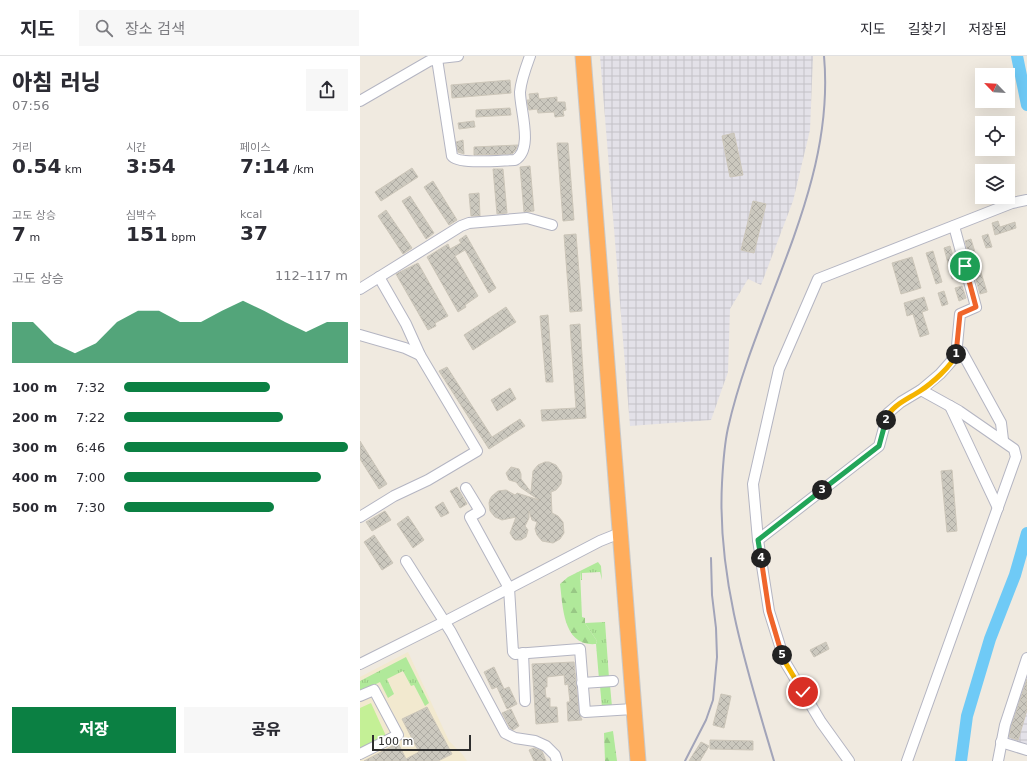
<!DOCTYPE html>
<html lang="ko">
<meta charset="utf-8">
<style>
:root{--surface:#fff;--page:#f7f7f7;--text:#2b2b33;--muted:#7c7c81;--line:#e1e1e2;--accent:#0b8043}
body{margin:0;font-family:"DejaVu Sans","Noto Sans KR",sans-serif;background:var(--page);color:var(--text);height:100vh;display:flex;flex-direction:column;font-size:15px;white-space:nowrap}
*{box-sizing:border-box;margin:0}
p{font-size:13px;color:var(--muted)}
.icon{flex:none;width:22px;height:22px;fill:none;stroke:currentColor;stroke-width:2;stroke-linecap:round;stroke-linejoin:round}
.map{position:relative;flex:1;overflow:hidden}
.side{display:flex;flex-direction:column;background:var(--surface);width:360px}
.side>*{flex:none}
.needle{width:26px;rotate:295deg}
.fabs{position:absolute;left:615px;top:12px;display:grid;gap:8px}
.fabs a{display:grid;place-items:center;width:40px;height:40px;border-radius:0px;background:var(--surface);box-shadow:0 4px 16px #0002;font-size:20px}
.scale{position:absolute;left:12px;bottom:10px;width:99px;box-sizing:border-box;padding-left:4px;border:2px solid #2e2e2e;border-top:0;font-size:11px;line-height:14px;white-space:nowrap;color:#2e2e2e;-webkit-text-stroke:3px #fff;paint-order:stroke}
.pin{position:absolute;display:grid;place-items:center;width:34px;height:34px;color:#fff;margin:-17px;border:2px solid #fff;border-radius:50%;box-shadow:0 1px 4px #0007}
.km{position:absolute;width:20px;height:20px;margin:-10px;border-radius:50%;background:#222;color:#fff;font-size:11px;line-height:20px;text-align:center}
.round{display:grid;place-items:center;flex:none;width:42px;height:42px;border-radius:0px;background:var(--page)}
.overview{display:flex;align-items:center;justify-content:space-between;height:68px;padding:0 12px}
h1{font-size:22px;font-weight:800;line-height:30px}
.metrics{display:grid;grid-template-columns:repeat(3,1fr);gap:6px;height:68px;padding:4px 12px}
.metrics div{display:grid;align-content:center}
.metrics b{font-size:20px;font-weight:800}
.metrics small{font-size:11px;font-weight:400}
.metrics p{font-size:11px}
.chart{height:112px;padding:8px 12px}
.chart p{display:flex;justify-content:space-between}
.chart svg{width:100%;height:72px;margin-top:4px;fill:var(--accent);opacity:.7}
.primary-button{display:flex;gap:8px;margin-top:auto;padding:8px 12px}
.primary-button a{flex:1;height:46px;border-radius:0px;background:var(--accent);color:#fff;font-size:16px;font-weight:800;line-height:46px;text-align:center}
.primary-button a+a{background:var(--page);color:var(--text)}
ul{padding:0 12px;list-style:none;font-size:13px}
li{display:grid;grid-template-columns:64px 48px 1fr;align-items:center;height:30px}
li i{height:10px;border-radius:5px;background:var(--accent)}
header{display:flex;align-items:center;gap:24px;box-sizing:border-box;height:56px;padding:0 20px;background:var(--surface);border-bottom:1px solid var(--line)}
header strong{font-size:19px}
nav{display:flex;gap:22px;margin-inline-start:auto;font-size:14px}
.search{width:280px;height:36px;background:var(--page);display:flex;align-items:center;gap:10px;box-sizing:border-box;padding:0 14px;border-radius:0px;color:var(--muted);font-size:15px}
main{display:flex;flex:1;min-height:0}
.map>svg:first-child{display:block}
.industrial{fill:url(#industrial-grid)}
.education{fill:#f2e9cf}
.grass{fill:url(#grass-tufts)}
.forest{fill:url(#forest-firs)}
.pitch{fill:#c4f096}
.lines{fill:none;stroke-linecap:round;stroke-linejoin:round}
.river{stroke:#6fcaf6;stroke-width:12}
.building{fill:url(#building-cross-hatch);stroke:#ccc6b9}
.minor-casing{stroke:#b4b5c2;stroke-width:12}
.highway-casing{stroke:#c9c9c9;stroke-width:17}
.minor{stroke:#fff;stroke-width:10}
.highway{stroke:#ffad5c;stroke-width:15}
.rail{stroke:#a2a4b9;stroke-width:2}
.split-1-casing{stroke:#fff;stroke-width:8}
.split-2-casing{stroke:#fff;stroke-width:8}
.split-3-casing{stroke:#fff;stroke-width:8}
.split-4-casing{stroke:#fff;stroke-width:8}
.split-5-casing{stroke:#fff;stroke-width:8}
.split-6-casing{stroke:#fff;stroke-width:8}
.split-1{stroke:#f0652b;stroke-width:5}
.split-2{stroke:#f5b400;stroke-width:5}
.split-3{stroke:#22a559;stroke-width:5}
.split-4{stroke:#22a559;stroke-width:5}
.split-5{stroke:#f0652b;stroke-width:5}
.split-6{stroke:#f5b400;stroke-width:5}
</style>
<header>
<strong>지도</strong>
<div class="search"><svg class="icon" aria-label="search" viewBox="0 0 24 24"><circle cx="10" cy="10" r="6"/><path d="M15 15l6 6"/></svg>장소 검색</div>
<nav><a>지도</a><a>길찾기</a><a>저장됨</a></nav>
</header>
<main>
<section class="side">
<div class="overview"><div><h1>아침 러닝</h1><p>07:56</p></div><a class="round"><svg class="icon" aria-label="share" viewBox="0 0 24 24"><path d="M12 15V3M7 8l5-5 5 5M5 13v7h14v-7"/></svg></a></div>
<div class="metrics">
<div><p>거리</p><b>0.54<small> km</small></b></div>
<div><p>시간</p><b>3:54</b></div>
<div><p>페이스</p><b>7:14<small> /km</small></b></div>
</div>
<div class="metrics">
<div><p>고도 상승</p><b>7<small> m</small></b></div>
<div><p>심박수</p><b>151<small> bpm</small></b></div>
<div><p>kcal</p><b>37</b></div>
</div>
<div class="chart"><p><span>고도 상승</span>112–117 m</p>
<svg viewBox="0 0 160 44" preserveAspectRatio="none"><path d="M0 44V19L10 19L20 32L30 38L40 32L50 19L60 12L70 12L80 19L90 19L100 12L110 6L120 12L130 19L140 25L150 19L160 19V44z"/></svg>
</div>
<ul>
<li><b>100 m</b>7:32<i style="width:65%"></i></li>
<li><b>200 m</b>7:22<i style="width:71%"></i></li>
<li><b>300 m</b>6:46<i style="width:100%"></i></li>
<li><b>400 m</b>7:00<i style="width:88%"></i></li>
<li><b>500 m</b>7:30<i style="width:67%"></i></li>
</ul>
<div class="primary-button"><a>저장</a><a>공유</a></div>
</section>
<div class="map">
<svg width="667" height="705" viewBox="0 0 667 705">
<defs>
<pattern id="industrial-grid" width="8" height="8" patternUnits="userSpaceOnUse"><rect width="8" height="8" fill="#e3e1e8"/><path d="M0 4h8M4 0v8" fill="none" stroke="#c3c1c7"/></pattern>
<pattern id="grass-tufts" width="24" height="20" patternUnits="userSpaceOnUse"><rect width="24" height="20" fill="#b0e99a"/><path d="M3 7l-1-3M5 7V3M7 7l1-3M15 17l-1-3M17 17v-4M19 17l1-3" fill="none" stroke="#98c885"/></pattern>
<pattern id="forest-firs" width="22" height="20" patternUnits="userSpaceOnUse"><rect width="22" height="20" fill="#b0e99a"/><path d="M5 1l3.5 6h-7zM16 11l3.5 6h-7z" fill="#98c885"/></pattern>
<pattern id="building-cross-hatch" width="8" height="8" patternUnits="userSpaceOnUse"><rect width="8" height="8" fill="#cbc8be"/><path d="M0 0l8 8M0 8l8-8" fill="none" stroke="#afaca4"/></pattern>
</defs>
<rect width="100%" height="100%" fill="#f0eae0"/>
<!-- industrial -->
<g class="industrial">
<polygon points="240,0 453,0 450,74 433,145 401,229 388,223 370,253 368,316 351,364 270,370"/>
<polygon points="667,612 667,691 645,686"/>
</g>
<!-- education -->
<polygon class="education" points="48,596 89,685 103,699 107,705 0,705 0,621"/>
<!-- grass -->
<g class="grass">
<polygon points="238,506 241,510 242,524 240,516 222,517 222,524 221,524 220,515"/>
<polygon points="245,566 249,622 239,623 236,588 237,585 225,567"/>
<polygon points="46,601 69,647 65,650 54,629 51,630 43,615 27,623 34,638 28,642 20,626 0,636 0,625"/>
<polygon points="250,629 252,651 242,652 240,630"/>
</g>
<!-- forest -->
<g class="forest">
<path d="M 220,515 L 222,561 L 225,562 L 225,567 L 237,585 L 236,588 C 203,591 203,551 200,528 L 208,521 Z"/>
<polygon points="253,675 257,705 245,705 244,677"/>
</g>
<!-- pitch -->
<polygon class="pitch" points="11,647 26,680 0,693 0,652"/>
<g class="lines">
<!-- river -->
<g class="river">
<polyline points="657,0 667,49"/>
<polyline points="601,705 607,660 630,583 655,519 667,477"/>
</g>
</g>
<!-- building -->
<g class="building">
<polygon points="150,24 151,37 92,42 91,29"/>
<polygon points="178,37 179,43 197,41 197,46 205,46 206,54 203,55 204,60 195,61 194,56 178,57 177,53 169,54 167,44 170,44 169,38"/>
<polygon points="150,52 151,59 116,61 116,54"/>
<polygon points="114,65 115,71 99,73 98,67"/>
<polygon points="374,77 383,119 370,121 362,80"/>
<polygon points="103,84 104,98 98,96 96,86"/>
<polygon points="197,87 208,87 214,164 203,165"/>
<polygon points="158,89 155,95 152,98 114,99 114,91"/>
<polygon points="170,110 174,155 164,156 160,111"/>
<polygon points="52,112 58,121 21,145 15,136"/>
<polygon points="133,113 143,113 147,157 137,158"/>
<polygon points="73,125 97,164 89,169 64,131"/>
<polygon points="119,137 120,160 111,160 109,138"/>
<polygon points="50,140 74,177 66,183 42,145"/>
<polygon points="393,145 406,148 394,197 381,194"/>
<polygon points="26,154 52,192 43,198 18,160"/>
<polygon points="638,165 640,171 655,166 656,172 635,179 632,167"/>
<polygon points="216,178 222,255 210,256 204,179"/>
<polygon points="628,178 632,191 626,192 622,180"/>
<polygon points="106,179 136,232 129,237 105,194 95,200 118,240 105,249 106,251 98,256 67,201 88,188 90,193 101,187 99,184"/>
<polygon points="611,183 627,236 620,238 605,185"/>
<polygon points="590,190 599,221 592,223 584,192"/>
<polygon points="573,195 582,226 576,228 566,197"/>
<polygon points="552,201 561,232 541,238 532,207"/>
<polygon points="58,207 88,260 75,267 76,270 68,274 36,218"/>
<polygon points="602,230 606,242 599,245 595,232"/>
<polygon points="584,235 588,248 582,250 578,237"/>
<polygon points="564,241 568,254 562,256 569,278 560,281 553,258 547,260 544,247"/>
<polygon points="146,251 156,266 113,294 104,279"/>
<polygon points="188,259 193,326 186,326 180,260"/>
<polygon points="220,268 226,362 182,365 181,354 216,352 210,269"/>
<polygon points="87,311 132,381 160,363 165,370 129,393 79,315"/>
<polygon points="150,332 156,343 137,355 131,344"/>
<polygon points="0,385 27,428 19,433 0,403"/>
<polygon points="185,406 189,406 196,409 201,416 202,420 201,428 196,434 191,436 192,457 198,460 203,466 204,477 200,483 193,487 182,485 177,479 175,473 177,466 172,464 169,455 169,462 165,470 168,474 166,481 161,484 155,484 153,482 150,477 156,461 142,464 135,461 130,455 129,447 130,443 132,440 138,435 146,434 155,439 157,437 179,444 160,431 156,426 149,424 146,417 151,411 159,413 161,418 161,423 171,436 173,415 178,409"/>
<polygon points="592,414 597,475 587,476 581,415"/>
<polygon points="97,431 107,448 100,452 90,435"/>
<polygon points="83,446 89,457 81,461 75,451"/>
<polygon points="25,455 31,464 12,475 6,466"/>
<polygon points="48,460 64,484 53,492 37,468"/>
<polygon points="14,479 33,507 22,514 4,486"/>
<polygon points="466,586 469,593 454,601 450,594"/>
<polygon points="214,606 219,657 222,664 208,665 207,646 210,646 208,628 205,629 204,619 187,621 187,631 185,631 186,642 190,642 190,651 197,651 198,666 176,668 172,608"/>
<polygon points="134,611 144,633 149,631 157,648 147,653 137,631 132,633 124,616"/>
<polygon points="667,623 667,654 658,684 649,681 651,671"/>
<polygon points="361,638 371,640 364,672 353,669"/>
<polygon points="67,651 92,698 78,705 4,705 38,687 46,703 59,696 42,663"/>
<polygon points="151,653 159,670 153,674 150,672 142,657"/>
<polygon points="350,684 393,685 393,694 350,693"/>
<polygon points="341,686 349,690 340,705 329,705"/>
<polygon points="174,692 182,695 186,705 174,705 169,694"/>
</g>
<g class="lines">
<defs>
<g id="minor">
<path d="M 77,3 L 92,100 C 98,109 144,104 155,104 C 174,93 160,54 160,36 C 161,24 166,11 170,0"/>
<polyline points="0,45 69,5 80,2 98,0"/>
<polyline points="0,233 101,170 109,167 167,162 192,169"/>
<polyline points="0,279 45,292 60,299"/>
<polyline points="596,294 602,296 641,367 643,384"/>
<polyline points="590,350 638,452"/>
<polyline points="106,432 120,455 110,461 149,532 153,596 155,598 220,593 225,656 273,653"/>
<polyline points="0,461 34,440 68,424 117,395 60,299 46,268 19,221"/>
<polyline points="398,484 519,390 528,357 541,346 561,334 580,318 596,300 600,258 616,251 594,170"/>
<polyline points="46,505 91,576 145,677 155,682 175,685 186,690 195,699 197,705"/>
<polyline points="163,597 165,645"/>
<polyline points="0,608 84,566 240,485 260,477"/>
<polyline points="222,627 253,625"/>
<polyline points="0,640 14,634 38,679 0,698"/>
<polyline points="641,686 667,694"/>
<polyline points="489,705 461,666 425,606 409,555 398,484 393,428 419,313 458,223 652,147 667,144"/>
<polyline points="547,705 656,401 654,393 599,355 561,334"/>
<polyline points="638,705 645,669 667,602"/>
</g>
<polyline id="highway" points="223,0 278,705"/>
</defs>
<!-- minor casing -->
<use href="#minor" class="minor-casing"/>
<!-- highway casing -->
<use href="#highway" class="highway-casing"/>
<!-- minor -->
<use href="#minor" class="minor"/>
<!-- highway -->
<use href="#highway" class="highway"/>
<!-- rail -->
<g class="rail">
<polyline points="325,705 346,664 353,644 357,601 356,572 352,539 351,502"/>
<path d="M 414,705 C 387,614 357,522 362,427 C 363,408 364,390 368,372 C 396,247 476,132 464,0"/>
</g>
</g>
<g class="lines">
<defs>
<polyline id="split-1" points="596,298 600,258 616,251 605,210"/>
<path id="split-2" d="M 526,364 C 530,350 548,343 560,335 C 571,328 592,310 596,298"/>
<polyline id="split-3" points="462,434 519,390 526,364"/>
<polyline id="split-4" points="401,502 398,484 462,434"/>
<polyline id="split-5" points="401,502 409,555 422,599"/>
<polyline id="split-6" points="422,599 425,606 443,636"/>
</defs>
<!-- split-1 casing -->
<use href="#split-1" class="split-1-casing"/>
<!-- split-2 casing -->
<use href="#split-2" class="split-2-casing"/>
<!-- split-3 casing -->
<use href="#split-3" class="split-3-casing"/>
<!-- split-4 casing -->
<use href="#split-4" class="split-4-casing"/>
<!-- split-5 casing -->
<use href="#split-5" class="split-5-casing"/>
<!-- split-6 casing -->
<use href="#split-6" class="split-6-casing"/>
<!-- split-1 -->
<use href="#split-1" class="split-1"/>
<!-- split-2 -->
<use href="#split-2" class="split-2"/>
<!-- split-3 -->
<use href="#split-3" class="split-3"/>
<!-- split-4 -->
<use href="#split-4" class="split-4"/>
<!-- split-5 -->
<use href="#split-5" class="split-5"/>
<!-- split-6 -->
<use href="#split-6" class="split-6"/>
</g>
</svg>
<div class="fabs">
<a><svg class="needle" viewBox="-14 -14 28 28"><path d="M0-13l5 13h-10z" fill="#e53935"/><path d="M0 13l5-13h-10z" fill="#7c7c81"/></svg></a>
<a><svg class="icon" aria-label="locate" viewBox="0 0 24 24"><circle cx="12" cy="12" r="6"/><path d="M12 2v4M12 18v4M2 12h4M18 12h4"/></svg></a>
<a><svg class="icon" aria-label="layers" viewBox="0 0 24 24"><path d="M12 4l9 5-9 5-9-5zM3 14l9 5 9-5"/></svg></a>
</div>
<div class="scale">100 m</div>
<div class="pin" style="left:605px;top:210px;background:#1e9e55"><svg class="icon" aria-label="arrive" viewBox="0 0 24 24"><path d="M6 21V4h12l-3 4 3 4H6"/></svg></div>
<div class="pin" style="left:443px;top:636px;background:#d93025"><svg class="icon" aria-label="check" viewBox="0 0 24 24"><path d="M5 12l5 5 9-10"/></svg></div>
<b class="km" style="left:596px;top:298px">1</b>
<b class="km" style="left:526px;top:364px">2</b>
<b class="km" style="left:462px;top:434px">3</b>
<b class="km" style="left:401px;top:502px">4</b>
<b class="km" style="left:422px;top:599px">5</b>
</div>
</main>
